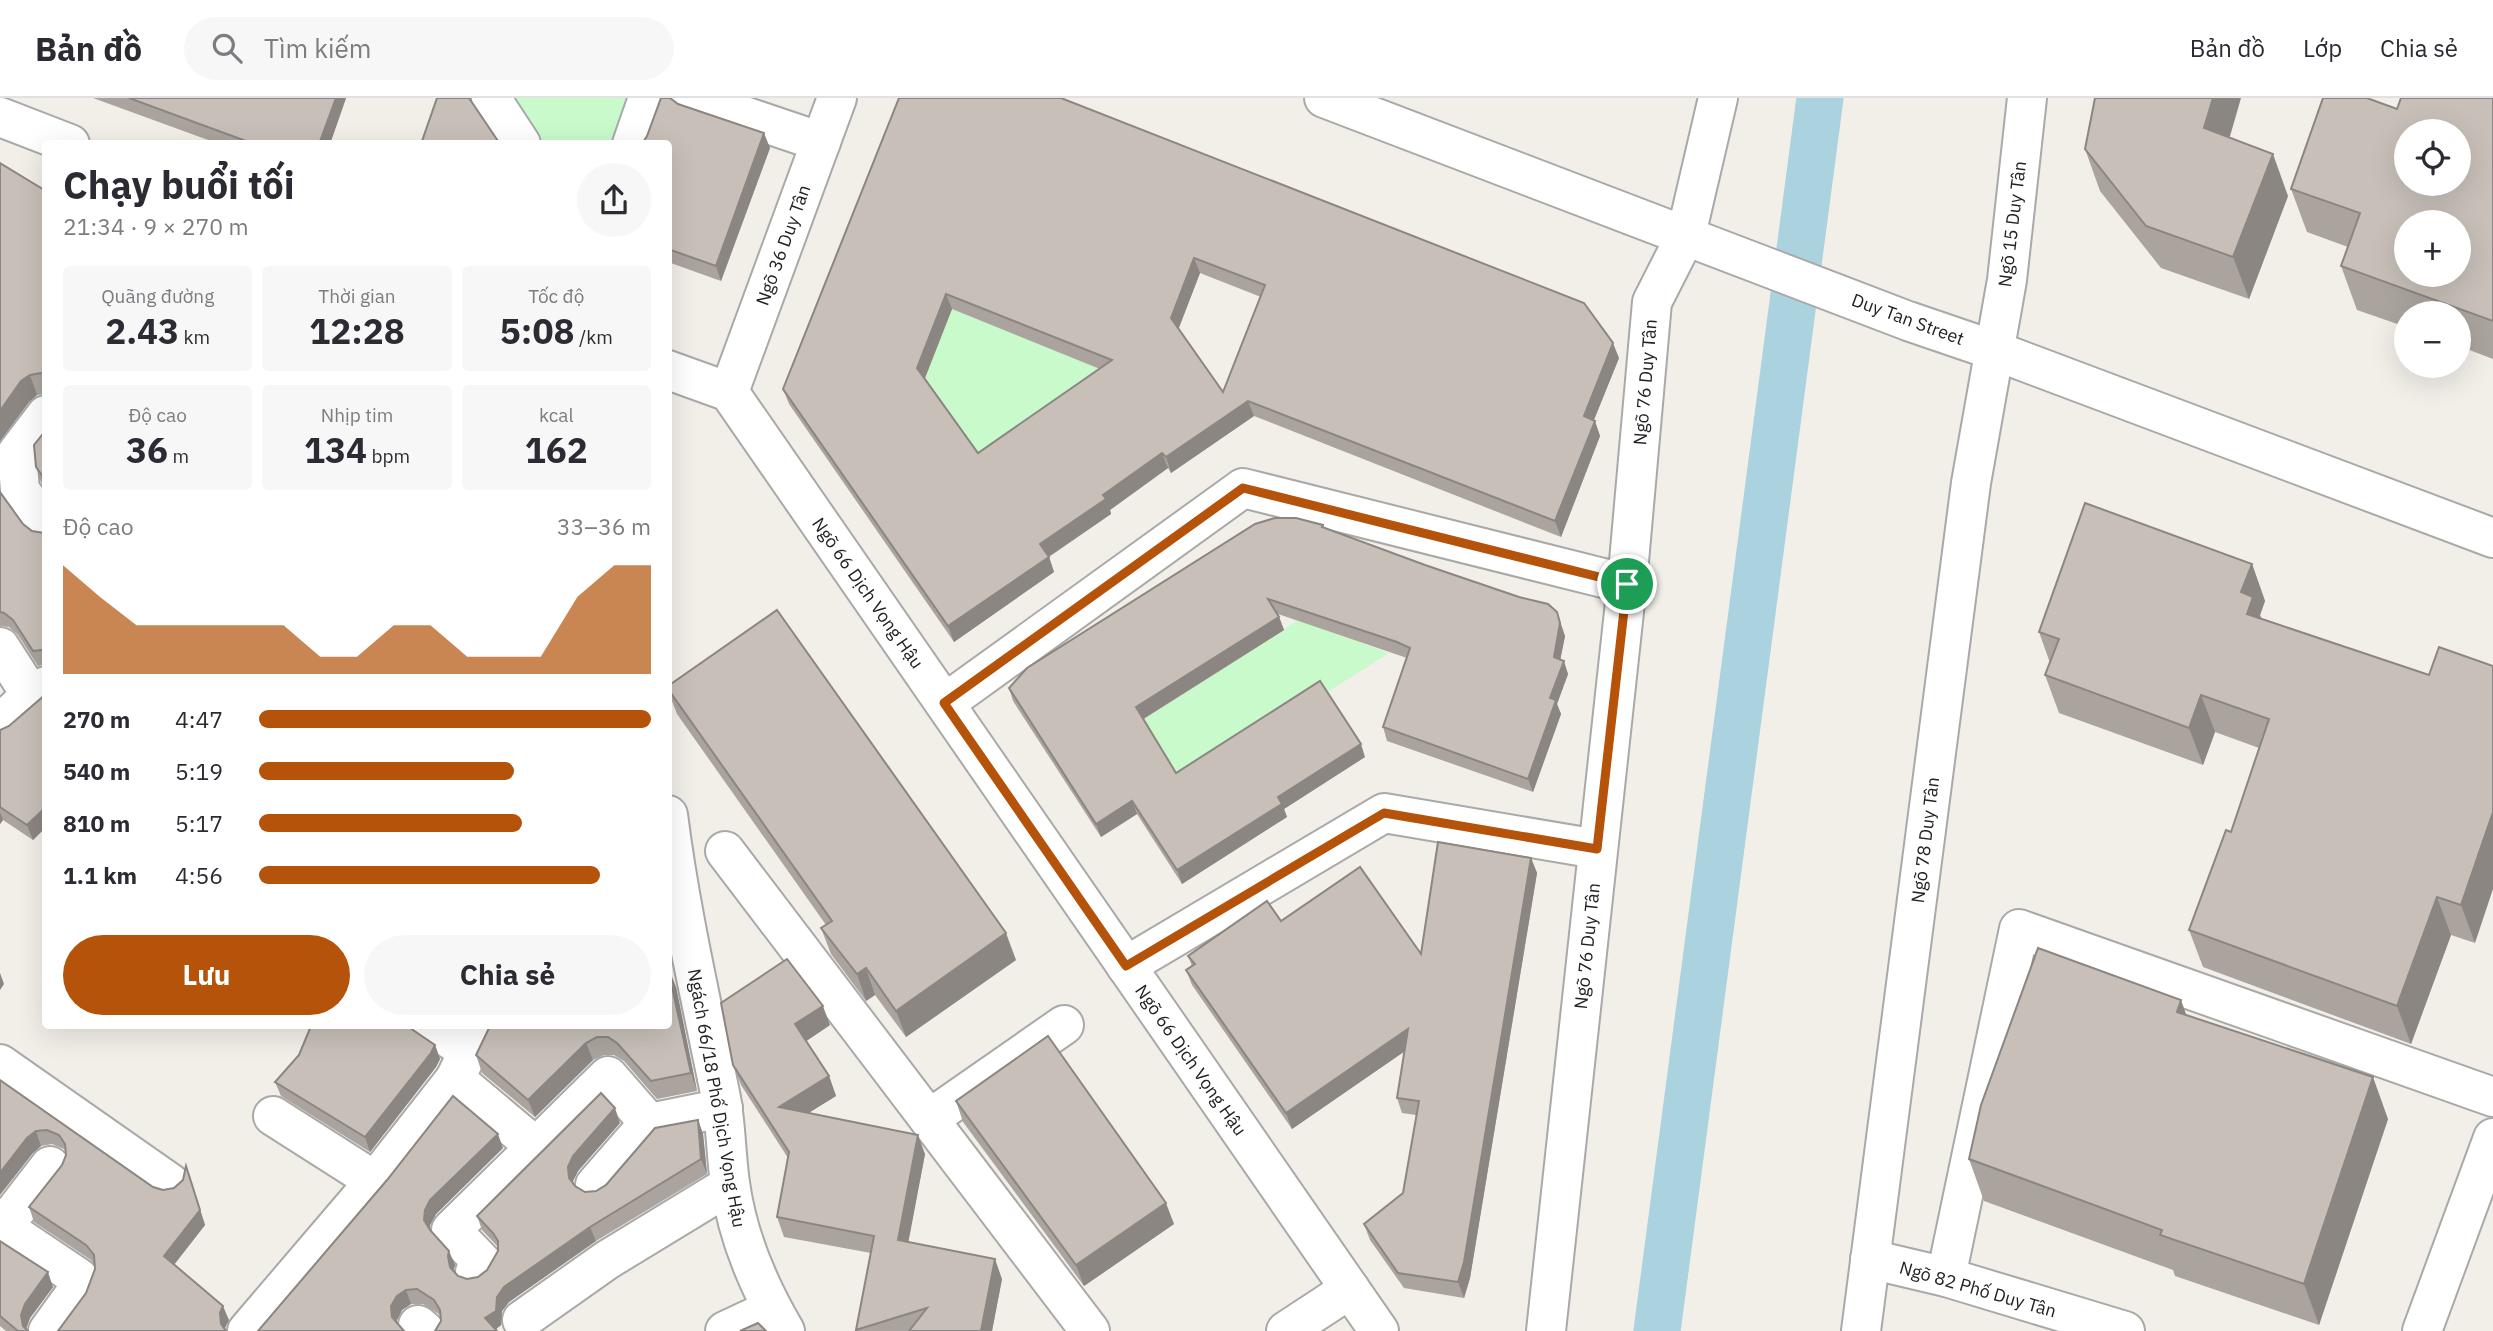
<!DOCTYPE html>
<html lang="vi">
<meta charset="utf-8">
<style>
:root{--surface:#fff;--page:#f7f7f7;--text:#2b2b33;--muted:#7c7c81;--line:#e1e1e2;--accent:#b45309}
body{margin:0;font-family:"IBM Plex Sans",sans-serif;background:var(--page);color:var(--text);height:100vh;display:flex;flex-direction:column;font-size:26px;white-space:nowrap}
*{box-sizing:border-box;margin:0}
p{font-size:23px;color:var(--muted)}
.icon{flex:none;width:38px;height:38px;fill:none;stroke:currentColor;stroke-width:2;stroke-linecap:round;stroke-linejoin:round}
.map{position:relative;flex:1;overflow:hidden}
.side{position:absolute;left:42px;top:42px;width:630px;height:889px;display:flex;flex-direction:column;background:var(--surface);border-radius:7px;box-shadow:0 7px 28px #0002}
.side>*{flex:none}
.fabs{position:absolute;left:2394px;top:21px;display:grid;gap:14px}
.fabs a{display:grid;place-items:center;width:77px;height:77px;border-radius:50%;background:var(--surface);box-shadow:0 7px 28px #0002;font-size:35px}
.pin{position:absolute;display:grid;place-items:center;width:60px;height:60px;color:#fff;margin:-30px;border:4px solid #fff;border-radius:50%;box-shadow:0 2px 7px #0007}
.round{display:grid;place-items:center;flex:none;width:74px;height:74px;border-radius:37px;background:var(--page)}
.headline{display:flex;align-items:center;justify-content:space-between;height:119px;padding:0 21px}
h1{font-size:38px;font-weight:700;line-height:52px}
.figures{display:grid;grid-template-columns:repeat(3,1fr);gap:10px;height:119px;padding:7px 21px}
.figures div{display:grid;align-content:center;border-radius:7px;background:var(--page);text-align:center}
.figures b{font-size:35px;font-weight:700}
.figures small{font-size:19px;font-weight:400}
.figures p{font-size:19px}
.chart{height:196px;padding:14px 21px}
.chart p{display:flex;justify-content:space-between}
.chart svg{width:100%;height:126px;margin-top:7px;fill:var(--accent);opacity:.7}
.action{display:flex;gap:14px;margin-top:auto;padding:14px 21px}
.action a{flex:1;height:80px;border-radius:42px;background:var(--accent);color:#fff;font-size:28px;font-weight:700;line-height:80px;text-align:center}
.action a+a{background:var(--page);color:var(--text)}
ul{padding:0 21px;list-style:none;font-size:23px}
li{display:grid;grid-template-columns:112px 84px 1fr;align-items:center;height:52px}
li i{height:18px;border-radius:9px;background:var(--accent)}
header{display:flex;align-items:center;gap:42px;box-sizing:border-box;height:98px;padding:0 35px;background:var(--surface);border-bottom:2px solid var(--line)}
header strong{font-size:33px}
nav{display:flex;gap:38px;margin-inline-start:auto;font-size:24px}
.search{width:490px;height:63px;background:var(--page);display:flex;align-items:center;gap:18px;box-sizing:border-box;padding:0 24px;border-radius:38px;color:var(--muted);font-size:26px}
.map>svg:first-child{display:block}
.park{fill:#c8facc}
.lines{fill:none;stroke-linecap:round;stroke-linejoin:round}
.canal{stroke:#aad3df;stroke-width:47}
.minor-casing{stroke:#a9a9a9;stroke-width:42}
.minor{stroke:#fff;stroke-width:38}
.wall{fill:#aba49e;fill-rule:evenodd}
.shaded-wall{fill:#8b8681}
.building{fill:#c7bfb8;stroke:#8b8681;stroke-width:2;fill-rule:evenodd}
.route-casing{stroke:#fff;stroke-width:14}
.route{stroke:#b45309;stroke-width:9}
.labels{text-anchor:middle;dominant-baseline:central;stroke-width:5;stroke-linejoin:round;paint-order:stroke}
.street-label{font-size:18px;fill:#222;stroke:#fff}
</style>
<header>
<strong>Bản đồ</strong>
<div class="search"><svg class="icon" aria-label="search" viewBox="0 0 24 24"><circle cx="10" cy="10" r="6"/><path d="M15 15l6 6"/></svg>Tìm kiếm</div>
<nav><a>Bản đồ</a><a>Lớp</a><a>Chia sẻ</a></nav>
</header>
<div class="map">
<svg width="2493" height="1233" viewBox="0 0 2493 1233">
<rect width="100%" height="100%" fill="#f2efe9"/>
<!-- park -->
<g class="park">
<polygon points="497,0 641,0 624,46 527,45"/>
<polygon points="952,211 1118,277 983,370 923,285"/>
<polygon points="1298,522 1389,555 1181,687 1140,624"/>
</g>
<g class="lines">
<!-- canal -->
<polyline class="canal" points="1657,1233 1820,0"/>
<defs>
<g id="minor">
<polyline points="491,0 521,46"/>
<polyline points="691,0 821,44"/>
<polyline points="1324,0 1908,223 1993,252 2493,440"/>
<polyline points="0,19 70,46"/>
<polyline points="632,46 648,0"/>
<polyline points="668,272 729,294 1379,1233"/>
<polyline points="729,294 837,0"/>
<polyline points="46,317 17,355 20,392 46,428"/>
<polyline points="0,549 31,597"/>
<polyline points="945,605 1243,390 1627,486"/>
<polyline points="0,626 31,597 46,588"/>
<path d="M 668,717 C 680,812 702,906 721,1000 C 726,1028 726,1057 730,1085 C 737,1138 758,1187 785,1233"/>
<polyline points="725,753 1090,1233"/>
<polyline points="1126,868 1384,715 1597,751"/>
<polyline points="430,928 468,953"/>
<polyline points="0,966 170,1085"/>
<polyline points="455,981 480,928"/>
<polyline points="273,1018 375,1083"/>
<polyline points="929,1021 1064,927"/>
<polyline points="595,1087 649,1025"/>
<polyline points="0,1127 79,1180 74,1197 48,1233"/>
<polyline points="2,1130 50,1068"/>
<polyline points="1870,1161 1946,1179 2125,1233"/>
<polyline points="475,1174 482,1164 451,1132 536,1049"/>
<polyline points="1946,1179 2019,831 2493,999"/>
<polyline points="522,1222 607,1162 730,1087"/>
<polyline points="418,1227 425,1233"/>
<polyline points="247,1233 375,1083 455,981 536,1049 608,978 649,1025 723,1010"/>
<polyline points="725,1233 772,1211"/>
<polyline points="1286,1233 1350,1191"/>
<polyline points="1546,1233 1627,486 1652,204 1686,137 1718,0"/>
<polyline points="1861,1233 1971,385 2007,182 2027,0"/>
<polyline points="2422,1233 2493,1040"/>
</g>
</defs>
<!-- minor casing -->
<use href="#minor" class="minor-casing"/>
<!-- minor -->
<use href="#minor" class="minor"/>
</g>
<!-- wall -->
<g class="wall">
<polygon points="93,0 346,0 330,46 219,46"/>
<path d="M 899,0 L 1619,260 L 1594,322 L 1600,338 L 1561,439 L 1254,318 L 1171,375 L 1168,370 L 1110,412 L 1111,416 L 1049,459 L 1054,474 L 954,544 L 789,306 L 783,291 ZM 1200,175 L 1261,199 L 1223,294 L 1178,231 ZM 952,211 L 1100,271 L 978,355 L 925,280 Z"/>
<polygon points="2493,0 2493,261 2459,248 2459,215 2406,215 2406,229 2357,212 2341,168 2348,149 2307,134 2291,91 2397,11"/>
<polygon points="678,6 770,50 721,183 668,164 668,46 647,38"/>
<polygon points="2230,40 2288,98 2249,201 2161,170 2100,93 2085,51"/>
<polygon points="46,93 46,296 37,297 29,304 0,343"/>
<polygon points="46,332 46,390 41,384 36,369"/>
<polygon points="0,394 23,426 32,433 44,435 46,434 46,566 38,568 18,537 9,529 0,528"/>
<polygon points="1323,427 1324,429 1565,538 1560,562 1568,576 1557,606 1561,616 1533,694 1387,643 1383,629 1407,560 1278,516 1284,532 1144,621 1176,675 1365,659 1284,711 1287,719 1182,786 1137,716 1101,739 1013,603 1009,590"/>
<polygon points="2252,466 2265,503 2260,517 2261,520 2429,577 2475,845 2451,837 2411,946 2203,869 2189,832 2231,734 2259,650 2215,634 2203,667 2059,615 2045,577 2050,565 2039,534"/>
<polygon points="668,588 1016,862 906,939 875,897 866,903 831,856 821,830 826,827 677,616 668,593"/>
<polygon points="46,596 46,729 33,742 3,722 0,726 0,632 9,628"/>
<polygon points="1531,760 1537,775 1470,1180 1464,1200 1404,1190 1370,1142 1364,1126 1403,1095 1416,1017 1402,1015 1397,1000 1404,953 1292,1031 1192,887 1186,872 1192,868 1188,858 1281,823 1421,856"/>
<polygon points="676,889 697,993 657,1001 624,963 614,957 604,957 593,962 535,1019 482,975 476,957"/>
<polygon points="2187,917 2388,1021 2319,1227 2175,1178 2173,1172 1984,1103 1969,1061"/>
<polygon points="830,927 806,943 829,978 836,998 808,1015 925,1056 908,1144 1002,1181 992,1233 856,1233 871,1155 784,1139 777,1119 788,1060 741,987 733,967"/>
<polygon points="413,932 435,947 440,961 436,969 370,1054 281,998 275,984 299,957"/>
<polygon points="0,982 153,1089 163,1092 174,1090 183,1082 186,1068 205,1127 174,1167 229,1222 225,1230 226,1232 60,1231 86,1195 95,1171 94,1166 91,1162 34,1124 29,1109 62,1067 66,1057 66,1054 64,1051 52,1046 41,1048 33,1055"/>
<polygon points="956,1003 1174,1126 1084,1188 963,1024"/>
<polygon points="698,1022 703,1036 707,1076 596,1143 509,1204 502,1213 501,1227 496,1231 437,1232 441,1223 441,1219 439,1216 423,1206 411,1206 402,1212 397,1222 258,1233 503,1050 436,1116 430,1127 430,1132 455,1167 453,1173 458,1178 467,1181 478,1179 487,1172 498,1153 498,1149 482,1132 477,1118 620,1025 578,1073 573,1083 575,1088 585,1094 596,1093"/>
<polygon points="0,1143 53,1189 30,1220 26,1231 28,1233 6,1233 0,1228"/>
</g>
<!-- shaded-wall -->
<g class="shaded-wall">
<polygon points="336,0 346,0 330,46 319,46"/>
<polygon points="2213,0 2241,0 2220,73 2204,30"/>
<polygon points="764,35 770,50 721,183 716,168"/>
<polygon points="2273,56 2288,98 2249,201 2233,159"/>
<polygon points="1194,160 1200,175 1177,235 1171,220"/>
<polygon points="946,196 952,211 923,285 917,270"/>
<polygon points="1613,245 1619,260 1589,334 1584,318"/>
<polygon points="30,277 37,297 29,304 0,343 0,313 21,283"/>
<polygon points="1248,303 1254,318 1171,375 1166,359"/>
<polygon points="1595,323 1600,338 1561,439 1555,423"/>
<polygon points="1162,355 1168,370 1110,412 1111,416 1045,461 1040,446 1103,397"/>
<polygon points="1049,459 1054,474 954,544 948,528"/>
<polygon points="2252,466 2265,503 2260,517 2267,536 2247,516 2241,494"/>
<polygon points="1557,514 1565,538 1558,573 1554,559"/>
<polygon points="1279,519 1284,532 1141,622 1136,609"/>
<polygon points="1564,563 1568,576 1557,606 1561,616 1533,694 1528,681 1550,600"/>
<polygon points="2201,597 2215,634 2203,667 2189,630"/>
<polygon points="1361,646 1365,659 1284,711 1287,719 1182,786 1177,772 1278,699"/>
<polygon points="1132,703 1137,716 1101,739 1096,726"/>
<polygon points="46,709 46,729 33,742 27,727"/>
<polygon points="0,714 3,722 0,726"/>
<polygon points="2493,714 2493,791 2475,845 2461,807"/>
<polygon points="1531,760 1537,775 1470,1180 1464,1200 1458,1184"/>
<polygon points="2437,799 2451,837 2411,946 2397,908"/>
<polygon points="1006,835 1016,862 906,939 896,913"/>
<polygon points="866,870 875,897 866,903 857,876"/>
<polygon points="669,871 676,889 697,993 691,975"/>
<polygon points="0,875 4,886 0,892"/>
<polygon points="2181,902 2196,944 2177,914"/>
<polygon points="823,908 830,927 802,946 795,926"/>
<polygon points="1408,931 1414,947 1292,1031 1286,1015"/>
<polygon points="586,945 593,962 535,1019 528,1002"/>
<polygon points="435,947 440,961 436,969 370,1054 365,1039"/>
<polygon points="829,978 836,998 786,1029 779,1009"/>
<polygon points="2373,979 2388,1021 2319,1227 2304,1186"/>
<polygon points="615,1010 620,1025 578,1073 573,1083 575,1095 569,1080 568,1069 573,1058"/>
<polygon points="698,1022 703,1036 707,1076 701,1061"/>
<polygon points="36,1033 41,1048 33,1055 0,1097 0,1075 27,1040"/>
<polygon points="498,1036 503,1050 436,1116 430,1127 430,1137 424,1122 425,1112 430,1102"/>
<polygon points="918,1037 925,1056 905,1162 898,1142"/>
<polygon points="186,1068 205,1127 169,1173 164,1158"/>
<polygon points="1166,1105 1174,1126 1084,1188 1076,1167"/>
<polygon points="590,1129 596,1143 509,1204 502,1213 501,1227 494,1233 485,1220 497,1199 504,1189"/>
<polygon points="449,1153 455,1167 453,1173 450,1169 448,1158"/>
<polygon points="995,1161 1002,1181 992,1233 981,1233"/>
<polygon points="48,1174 53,1189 30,1220 26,1231 23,1228 21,1217 25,1206"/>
<polygon points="406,1192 411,1206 402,1212 397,1222 397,1233 392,1219 391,1208 397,1198"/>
<polygon points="223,1208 229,1222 225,1230 226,1233 221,1226 220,1215"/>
</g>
<!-- building -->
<g class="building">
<polygon points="129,0 336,0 319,46 254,46"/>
<polygon points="437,0 469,0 500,46 421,46"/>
<polygon points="661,0 670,0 678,6 764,35 716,168 668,151 668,46 642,46 647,38"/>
<path d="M 899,0 L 1061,0 L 1584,205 L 1613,245 L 1584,318 L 1595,323 L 1555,423 L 1248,303 L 1166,359 L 1162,355 L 1103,397 L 1106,401 L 1040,446 L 1049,459 L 948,528 L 783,291 ZM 1194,160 L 1265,187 L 1223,294 L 1171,220 ZM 946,196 L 1112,262 L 978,355 L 917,270 Z"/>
<polygon points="2095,0 2213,0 2204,30 2273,56 2233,159 2146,128 2085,51"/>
<path d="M 2323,0 L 2367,0 L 2397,11 L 2401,0 L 2493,0 L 2493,223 L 2341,168 L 2360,115 L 2291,91 ZM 2406,33 L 2459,33 L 2459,86 L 2406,86 ZM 2406,124 L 2459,124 L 2459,177 L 2406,177 Z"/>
<polygon points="0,65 46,93 46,277 41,275 30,277 21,283 0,313"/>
<polygon points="46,332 46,383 36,369 34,347"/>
<polygon points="0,394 23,426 32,433 44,435 46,434 46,553 41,552 33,553 13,522 4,515 0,514"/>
<polygon points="2085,405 2252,466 2241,494 2253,499 2247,516 2429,577 2439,549 2493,568 2493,714 2461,807 2437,799 2397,908 2189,832 2226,732 2231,734 2269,621 2201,597 2189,630 2045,577 2059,541 2039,534"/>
<polygon points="1275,420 1296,420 1323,427 1322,429 1425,467 1519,499 1548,506 1557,514 1560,525 1554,559 1564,563 1550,600 1556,602 1528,681 1383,629 1410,550 1397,544 1268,501 1279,519 1136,609 1176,675 1320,583 1361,646 1278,699 1282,706 1177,772 1132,703 1096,726 1009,590 1027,570 1255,426"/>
<polygon points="777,512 1006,835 896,913 866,870 857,876 821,830 832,823 668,591 668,588"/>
<polygon points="46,596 46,709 27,727 0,709 0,632 9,628"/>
<polygon points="1438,744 1531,760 1464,1164 1458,1184 1398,1175 1364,1126 1403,1095 1419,1003 1397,1000 1408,931 1286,1015 1186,872 1195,866 1188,858 1267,803 1281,823 1360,769 1421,856"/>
<polygon points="2038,850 2181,902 2177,914 2373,979 2304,1186 2160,1137 2162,1132 1969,1061 1981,1007"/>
<polygon points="787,861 823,908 795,926 829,978 779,1009 918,1037 898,1142 995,1161 981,1233 909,1233 927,1210 856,1232 874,1138 777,1119 789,1054 733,967 721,905"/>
<polygon points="668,871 691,975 651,983 617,945 608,939 597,939 586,945 528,1002 476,957 490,928 668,928"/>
<polygon points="311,928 409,928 413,932 435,947 431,955 365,1039 275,984 299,957"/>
<polygon points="1048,938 1166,1105 1076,1167 956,1003"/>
<polygon points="0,982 153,1089 163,1092 174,1090 183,1082 186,1068 200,1112 164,1158 223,1208 220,1215 221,1226 226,1233 58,1233 86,1195 95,1171 94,1157 86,1147 29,1109 62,1067 66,1057 65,1046 59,1037 47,1032 36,1033 27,1040 0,1075"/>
<polygon points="601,995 615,1010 573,1058 568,1069 569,1080 575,1088 585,1094 596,1093 606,1087 655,1030 698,1022 701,1061 590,1129 504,1189 497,1199 496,1213 485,1220 497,1233 435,1233 441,1223 440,1212 434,1202 417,1191 406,1192 397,1198 391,1208 392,1219 404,1233 258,1233 387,1082 453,998 498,1036 430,1102 425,1112 424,1122 430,1132 449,1153 448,1158 450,1169 458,1178 467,1181 478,1179 487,1172 498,1153 498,1143 493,1135 477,1118"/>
<polygon points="0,1143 48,1174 25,1206 21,1217 23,1228 28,1233 18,1233 0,1218"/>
<polygon points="758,1225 766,1233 740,1233"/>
</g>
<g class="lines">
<defs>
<polygon id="route" points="1243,390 1627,486 1597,751 1384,715 1126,868 944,605"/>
</defs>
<!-- route casing -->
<use href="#route" class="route-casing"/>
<!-- route -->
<use href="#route" class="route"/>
</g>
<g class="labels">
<!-- street labels -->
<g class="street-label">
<text transform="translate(2012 126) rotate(-83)">Ngõ 15 Duy Tân</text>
<text transform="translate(783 147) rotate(-70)">Ngõ 36 Duy Tân</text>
<text transform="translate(1908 221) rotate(20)">Duy Tan Street</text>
<text transform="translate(1645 284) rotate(-85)">Ngõ 76 Duy Tân</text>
<text transform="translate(868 495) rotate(55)">Ngõ 66 Dịch Vọng Hậu</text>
<text transform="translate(1925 742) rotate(-83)">Ngõ 78 Duy Tân</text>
<text transform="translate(1587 848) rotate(-84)">Ngõ 76 Duy Tân</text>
<text transform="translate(1191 962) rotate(55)">Ngõ 66 Dịch Vọng Hậu</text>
<text transform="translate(717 1000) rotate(80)">Ngách 66/18 Phố Dịch Vọng Hậu</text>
<text transform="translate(1978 1191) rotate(16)">Ngõ 82 Phố Duy Tân</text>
</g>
</g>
</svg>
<div class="fabs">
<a><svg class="icon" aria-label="locate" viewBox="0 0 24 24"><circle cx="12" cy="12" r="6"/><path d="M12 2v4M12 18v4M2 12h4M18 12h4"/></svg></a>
<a>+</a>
<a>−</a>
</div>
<div class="pin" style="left:1627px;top:486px;background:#1e9e55"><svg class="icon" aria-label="arrive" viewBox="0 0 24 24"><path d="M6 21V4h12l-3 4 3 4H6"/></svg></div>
<section class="side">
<div class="headline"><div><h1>Chạy buổi tối</h1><p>21:34 · 9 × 270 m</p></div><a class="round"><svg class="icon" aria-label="share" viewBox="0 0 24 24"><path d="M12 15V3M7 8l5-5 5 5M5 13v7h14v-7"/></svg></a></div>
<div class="figures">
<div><p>Quãng đường</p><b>2.43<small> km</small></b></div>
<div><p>Thời gian</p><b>12:28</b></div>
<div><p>Tốc độ</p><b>5:08<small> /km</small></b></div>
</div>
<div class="figures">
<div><p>Độ cao</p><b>36<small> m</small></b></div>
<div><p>Nhịp tim</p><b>134<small> bpm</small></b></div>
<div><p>kcal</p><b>162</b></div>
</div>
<div class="chart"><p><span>Độ cao</span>33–36 m</p>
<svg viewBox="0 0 160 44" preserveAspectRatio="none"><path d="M0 44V6L10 17L20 27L30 27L40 27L50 27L60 27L70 38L80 38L90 27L100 27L110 38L120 38L130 38L140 17L150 6L160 6V44z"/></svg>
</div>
<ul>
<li><b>270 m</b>4:47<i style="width:100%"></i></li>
<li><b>540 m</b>5:19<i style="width:65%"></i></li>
<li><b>810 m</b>5:17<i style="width:67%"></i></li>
<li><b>1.1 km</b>4:56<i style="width:87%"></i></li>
</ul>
<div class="action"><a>Lưu</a><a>Chia sẻ</a></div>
</section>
</div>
